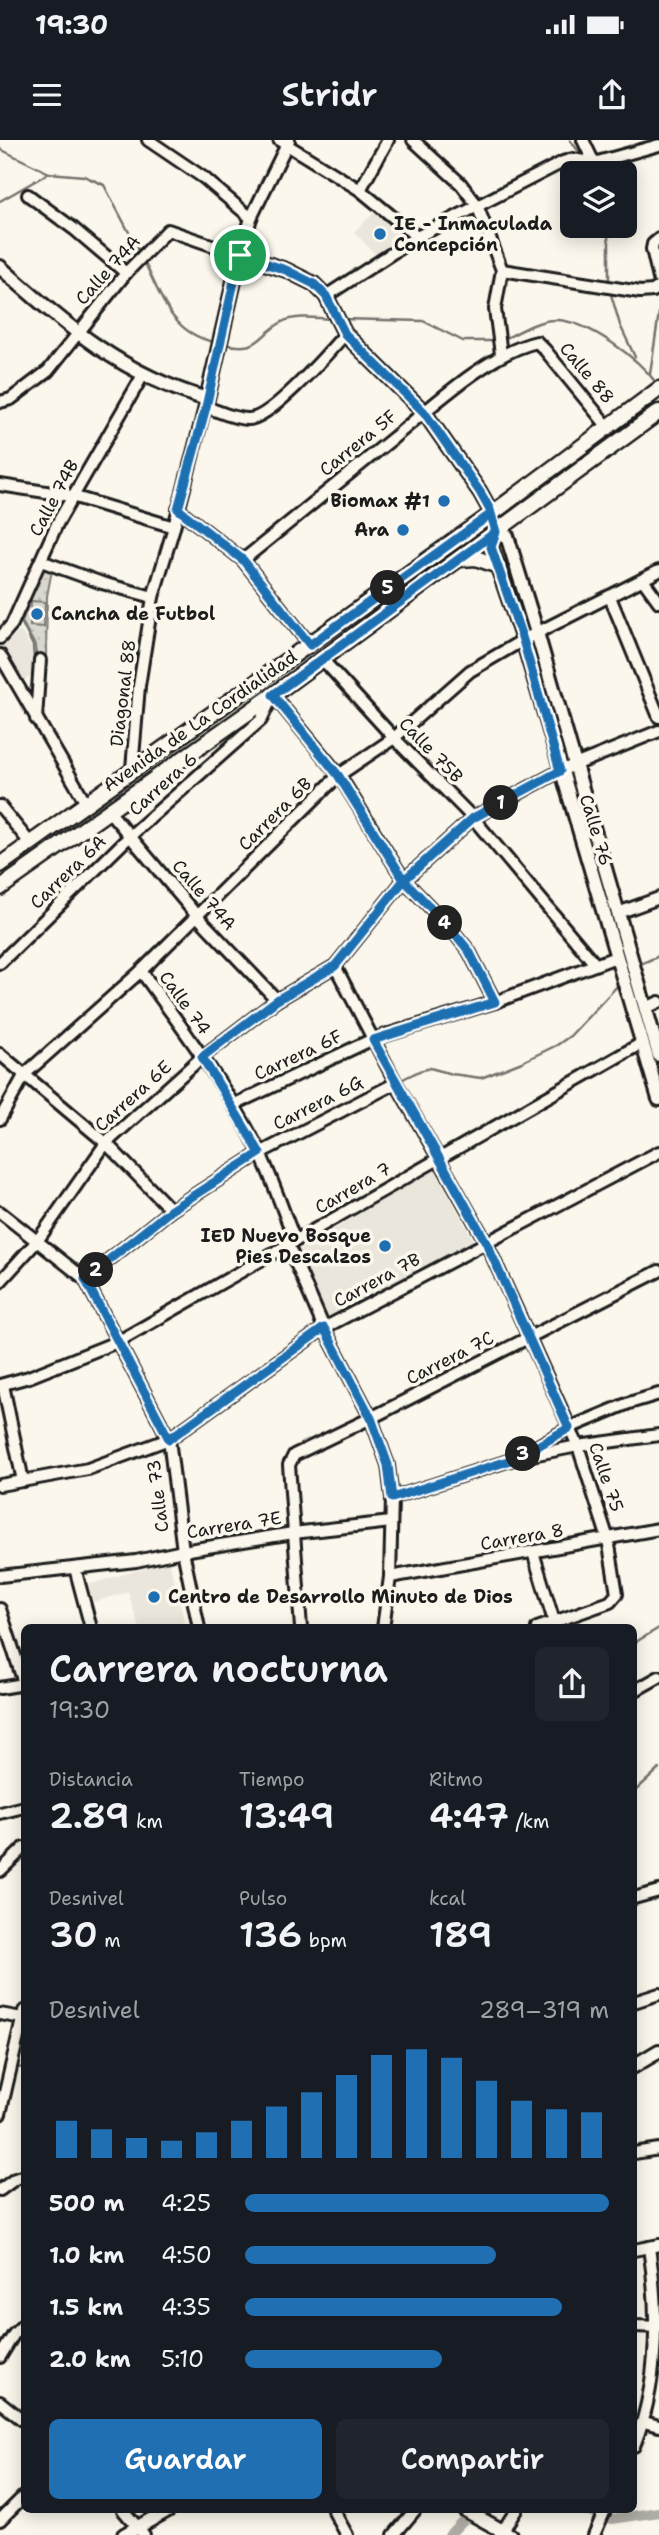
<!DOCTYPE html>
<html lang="es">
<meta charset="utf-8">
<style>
:root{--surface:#171b24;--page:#20242c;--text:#f1f3f6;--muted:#9ea1a6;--accent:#1f6fb2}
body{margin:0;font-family:"Shantell Sans",sans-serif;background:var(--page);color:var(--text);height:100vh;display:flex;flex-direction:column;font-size:26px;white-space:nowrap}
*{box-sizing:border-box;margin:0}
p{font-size:23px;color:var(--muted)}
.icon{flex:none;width:38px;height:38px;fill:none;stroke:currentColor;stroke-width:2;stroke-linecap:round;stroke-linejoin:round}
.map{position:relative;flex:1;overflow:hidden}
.side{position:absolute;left:21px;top:1484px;width:616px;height:889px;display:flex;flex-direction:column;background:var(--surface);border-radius:10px;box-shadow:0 4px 18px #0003}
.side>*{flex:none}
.controls{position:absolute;left:560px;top:21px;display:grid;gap:14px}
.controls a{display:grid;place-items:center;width:77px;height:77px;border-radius:10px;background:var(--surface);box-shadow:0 4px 18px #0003;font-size:35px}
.pin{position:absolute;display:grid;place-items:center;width:60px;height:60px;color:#fff;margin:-30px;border:4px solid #fff;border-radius:50%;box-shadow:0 2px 7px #0007}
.km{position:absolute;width:35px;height:35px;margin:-18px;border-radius:50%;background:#222;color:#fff;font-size:19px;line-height:35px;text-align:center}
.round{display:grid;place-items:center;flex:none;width:74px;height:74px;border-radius:10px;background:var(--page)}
.head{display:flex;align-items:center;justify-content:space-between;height:119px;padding:0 28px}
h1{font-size:38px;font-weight:600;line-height:52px}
.stats{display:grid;grid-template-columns:repeat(3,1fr);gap:10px;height:119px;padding:7px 28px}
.stats div{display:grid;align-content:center}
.stats b{font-size:35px;font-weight:600}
.stats small{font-size:19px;font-weight:400}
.stats p{font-size:19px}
.chart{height:196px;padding:14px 28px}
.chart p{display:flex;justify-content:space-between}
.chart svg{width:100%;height:126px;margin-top:7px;stroke:var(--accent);stroke-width:6}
.button{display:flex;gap:14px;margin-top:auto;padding:14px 28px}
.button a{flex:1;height:80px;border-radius:10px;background:var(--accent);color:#fff;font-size:28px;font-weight:600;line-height:80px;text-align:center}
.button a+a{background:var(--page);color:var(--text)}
ul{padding:0 28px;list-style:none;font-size:23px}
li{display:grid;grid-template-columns:112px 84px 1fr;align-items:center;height:52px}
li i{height:18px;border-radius:9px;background:var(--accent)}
.status{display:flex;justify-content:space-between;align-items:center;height:49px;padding:0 35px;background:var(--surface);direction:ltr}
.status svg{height:19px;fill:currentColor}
header{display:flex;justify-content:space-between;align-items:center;height:91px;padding:0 28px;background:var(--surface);font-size:32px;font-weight:600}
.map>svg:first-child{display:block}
.built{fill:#eae6dc}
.park{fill:url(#park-dots);stroke:#7b7a75;stroke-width:2}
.pitch{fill:#dad7ce;stroke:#7b7a75;stroke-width:2}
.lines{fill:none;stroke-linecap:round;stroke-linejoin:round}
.stream{stroke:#74726e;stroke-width:2.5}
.canal{stroke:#afaca5;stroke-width:10}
.minor-casing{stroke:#1c1c1c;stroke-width:16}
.tertiary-casing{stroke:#1c1c1c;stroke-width:18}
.secondary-casing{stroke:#1c1c1c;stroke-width:19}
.minor{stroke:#fbf7ec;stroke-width:10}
.tertiary{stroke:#fbf7ec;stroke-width:12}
.secondary{stroke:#fbf7ec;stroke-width:14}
.route-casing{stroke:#fff;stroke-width:14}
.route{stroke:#1f6fb2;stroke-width:9}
.poi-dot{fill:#1f6fb2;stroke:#fbf7ec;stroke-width:2.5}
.labels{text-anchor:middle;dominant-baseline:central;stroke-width:7;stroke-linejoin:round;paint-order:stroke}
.poi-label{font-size:18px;font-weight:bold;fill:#1c1c1c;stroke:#fbf7ec;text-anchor:start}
.street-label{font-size:18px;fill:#1c1c1c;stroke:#fbf7ec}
</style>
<div class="status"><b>19:30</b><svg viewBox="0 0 49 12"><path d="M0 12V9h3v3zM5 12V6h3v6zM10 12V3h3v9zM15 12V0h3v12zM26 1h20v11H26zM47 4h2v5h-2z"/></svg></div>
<header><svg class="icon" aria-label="menu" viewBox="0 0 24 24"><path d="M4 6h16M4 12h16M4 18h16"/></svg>Stridr<svg class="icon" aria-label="share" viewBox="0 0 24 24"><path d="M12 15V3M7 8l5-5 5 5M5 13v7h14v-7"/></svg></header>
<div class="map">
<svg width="659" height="2395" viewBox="0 0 659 2395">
<defs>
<pattern id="park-dots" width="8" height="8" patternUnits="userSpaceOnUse" patternTransform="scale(1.75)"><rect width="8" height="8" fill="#dad7ce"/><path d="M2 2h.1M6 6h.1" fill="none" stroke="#bab8b0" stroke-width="1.8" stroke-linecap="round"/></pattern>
</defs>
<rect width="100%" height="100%" fill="#fbf7ec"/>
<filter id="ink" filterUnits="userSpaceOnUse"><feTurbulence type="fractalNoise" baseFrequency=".0143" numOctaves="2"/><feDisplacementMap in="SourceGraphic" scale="14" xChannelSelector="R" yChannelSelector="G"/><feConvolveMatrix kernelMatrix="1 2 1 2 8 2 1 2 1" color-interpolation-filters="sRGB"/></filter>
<g filter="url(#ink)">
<!-- built -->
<g class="built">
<polygon points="376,71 406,95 378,117 354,92"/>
<polygon points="21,491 32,509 31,536 21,542 0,505"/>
<polygon points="435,1029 474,1101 324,1180 297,1111"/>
<polygon points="169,1421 186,1487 139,1487 128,1452 94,1462 88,1445"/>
</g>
<!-- park -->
<polygon class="park" points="43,427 52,430 47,456 46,516 36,515 35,505 22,482 31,453"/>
<!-- pitch -->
<polygon class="pitch" points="31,461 45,462 44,487 30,486"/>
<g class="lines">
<!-- stream -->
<g class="stream">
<polyline points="570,0 583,17"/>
<polyline points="0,9 49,33 84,36 104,45 140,113"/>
<polyline points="587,26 590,33"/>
<polyline points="0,61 49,33"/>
<polyline points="606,86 609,103 609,145"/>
<path d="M 143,119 C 161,155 170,193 214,202"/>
<polyline points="610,151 620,185 635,217"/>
<polyline points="341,179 423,181 463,201 494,201"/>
<path d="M 504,199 C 519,192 538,180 554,180 C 587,179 639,219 657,244"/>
<path d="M 224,204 C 261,212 256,197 282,182 C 295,175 316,178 331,179"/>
<polyline points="650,234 659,173"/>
<polyline points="19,477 33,506 34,519 36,522"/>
<polyline points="638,825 659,816"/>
<polyline points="399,941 419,931 430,928 452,934 481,938 522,922 557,905 570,896 621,842"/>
<polyline points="634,1503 659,1488"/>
<polyline points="634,1652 659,1629"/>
<polyline points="14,1927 24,1928"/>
</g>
<!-- canal -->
<g class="canal">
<polyline points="586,2370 612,2379 659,2372"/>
<polyline points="449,2395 473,2370"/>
</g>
<defs>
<g id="minor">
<polyline points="148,0 204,38 251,78"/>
<polyline points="279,0 360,50 417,97"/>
<polyline points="413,0 461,44 477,65 502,130 495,169 501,214"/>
<polyline points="583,0 594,23"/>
<polyline points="360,50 388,0"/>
<polyline points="28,55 74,89 126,133"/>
<polyline points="659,99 653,104 652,109 659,139"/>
<polyline points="502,130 640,152 653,151 659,147"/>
<polyline points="326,156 417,97 563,22 573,19 594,23 659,5"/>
<polyline points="0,262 11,259 48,231 126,133 168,90 240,115 251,78 289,0"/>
<path d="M 206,267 C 218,271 234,279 248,279 C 270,280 329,212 345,194"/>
<polyline points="0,345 72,356 174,387"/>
<polyline points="178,369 243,420 310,505"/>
<path d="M 243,420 C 293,380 342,339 392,299 C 430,268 490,212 537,202 L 545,210 L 608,287"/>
<polyline points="41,421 102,443 153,457"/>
<polyline points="643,440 659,462"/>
<polyline points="610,457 659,577"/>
<polyline points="0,498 12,484 57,384 143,235"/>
<polyline points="0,515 86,663"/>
<polyline points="322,519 394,598 473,678 595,824"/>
<polyline points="273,555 339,635 404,740 451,789 469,811 495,862"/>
<polyline points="36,579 40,520"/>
<polyline points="132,629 139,546 153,457 174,387 207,259"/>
<polyline points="0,666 30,703"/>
<polyline points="108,670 197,776 277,860"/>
<polyline points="618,773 659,758"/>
<polyline points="0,823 130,696 261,580 272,557"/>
<polyline points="335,826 396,943 486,1102 578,1306 608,1399 617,1454 610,1462 537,1488"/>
<path d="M 141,831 C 183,889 227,947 259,1011 C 273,1040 283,1071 295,1101"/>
<polyline points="646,868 659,862"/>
<polyline points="0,914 106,1003 171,1070"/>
<polyline points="233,965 373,899 495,862 616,817"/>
<polyline points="0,979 25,934 141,831 339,635 394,598 470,531 523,500 659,431"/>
<polyline points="0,1072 85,1139 169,1299 183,1411 199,1488"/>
<polyline points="288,1105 324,1188 371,1278 388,1325 392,1358 390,1437 383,1488"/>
<polyline points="85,1139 171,1070 260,1013 396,943"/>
<polyline points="0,1142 38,1100 106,1003 202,917 277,860 335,826 404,740 473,678 560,631 659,591"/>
<polyline points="0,1245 29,1237 119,1201 642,903"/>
<polyline points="3,1245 23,1341"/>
<polyline points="527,1316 578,1306 659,1295"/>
<polyline points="0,1345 88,1329 169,1299 324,1188 659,1012"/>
<polyline points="392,1358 517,1318 569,1288 629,1263 659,1254"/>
<polyline points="533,1412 556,1488"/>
<polyline points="75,1428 91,1488"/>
<polyline points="0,1436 136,1421 183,1411 293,1393 391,1382"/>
<polyline points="390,1437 659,1389"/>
<polyline points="0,1469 24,1543"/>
<polyline points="301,1488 289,1325 294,1315 371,1278 659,1131"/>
<polyline points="0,1548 24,1544"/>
<polyline points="634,1551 659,1537"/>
<polyline points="0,1673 24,1667"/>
<polyline points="0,1731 24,1708"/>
<polyline points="634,1758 659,1751"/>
<polyline points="634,1862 659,1854"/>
<polyline points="0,1874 22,1878"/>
<polyline points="0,1974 24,1871"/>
<polyline points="634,2013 659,2009"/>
<polyline points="0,2050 15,2039 24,2036"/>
<polyline points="634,2110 659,2105"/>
<polyline points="634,2186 659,2187"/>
<polyline points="0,2217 14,2194 24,2184"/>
<polyline points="0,2262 24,2281"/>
<polyline points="644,2282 659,2286"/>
<path d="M 634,2306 C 659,2243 659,2174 649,2107"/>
<polyline points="123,2370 144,2395"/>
<polyline points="333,2370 347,2395"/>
<polyline points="0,2380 24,2356"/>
<polyline points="394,2395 415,2370"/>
<polyline points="500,2395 516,2370"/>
<polyline points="594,2395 605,2370"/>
</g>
<g id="tertiary">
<path d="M 0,127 C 66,185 120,234 207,259 L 240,115 L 286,130 L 314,144 L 326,156 L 345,194 L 424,272 L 480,352 L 490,370 L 496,392 L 491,407 L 523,500 L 659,959"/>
<polyline points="496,392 507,396 537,493 659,915"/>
<polyline points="634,1926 659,1911"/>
<polyline points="465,2370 510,2395"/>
<polyline points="124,2395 168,2370"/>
</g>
<g id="secondary">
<polyline points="460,419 476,418 498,426"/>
<polyline points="0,725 482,381 659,249"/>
<polyline points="0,748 273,555 659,272"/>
</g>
</defs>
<!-- minor casing -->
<use href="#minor" class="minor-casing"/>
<!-- tertiary casing -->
<use href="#tertiary" class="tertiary-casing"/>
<!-- secondary casing -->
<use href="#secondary" class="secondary-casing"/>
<!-- minor -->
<use href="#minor" class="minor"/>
<!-- tertiary -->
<use href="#tertiary" class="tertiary"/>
<!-- secondary -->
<use href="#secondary" class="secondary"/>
</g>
</g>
<g class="lines" filter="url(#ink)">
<defs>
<polyline id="route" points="240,115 286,130 314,144 326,156 345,194 424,272 480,352 490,370 496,392 491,407 523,500 560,631 473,678 404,740 335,826 277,860 202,917 260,1013 171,1070 85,1139 169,1299 324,1188 371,1278 388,1325 392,1358 517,1318 569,1288 486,1102 373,900 495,862 469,811 451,789 404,740 338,635 273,555 496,392 491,374 310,505 243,420 178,369 206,267 240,115"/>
</defs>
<!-- route casing -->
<use href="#route" class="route-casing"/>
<!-- route -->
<use href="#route" class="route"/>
</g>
<!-- markers -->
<g class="poi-dot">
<circle cx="380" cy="94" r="7"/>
<circle cx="444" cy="361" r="7"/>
<circle cx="403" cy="390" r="7"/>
<circle cx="37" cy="474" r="7"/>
<circle cx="385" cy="1106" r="7"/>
<circle cx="154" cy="1457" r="7"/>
</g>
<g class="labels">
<!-- poi labels -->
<g class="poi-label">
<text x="394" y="84">IE - Inmaculada<tspan x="394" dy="21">Concepción</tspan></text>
<text x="430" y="361" text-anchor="end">Biomax #1</text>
<text x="389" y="390" text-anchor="end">Ara</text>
<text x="51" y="474">Cancha de Futbol</text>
<text x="371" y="1096" text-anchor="end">IED Nuevo Bosque<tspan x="371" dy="21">Pies Descalzos</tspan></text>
<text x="168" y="1457">Centro de Desarrollo Minuto de Dios</text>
</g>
<!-- street labels -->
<g class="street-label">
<text transform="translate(108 130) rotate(-48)">Calle 74A</text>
<text transform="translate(587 233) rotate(50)">Calle 88</text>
<text transform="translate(358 303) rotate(-39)">Carrera 5F</text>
<text transform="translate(54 358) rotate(-62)">Calle 74B</text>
<text transform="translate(123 553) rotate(-83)">Diagonal 88</text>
<text transform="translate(200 581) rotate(-35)">Avenida de La Cordialidad</text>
<text transform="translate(431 610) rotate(46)">Calle 75B</text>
<text transform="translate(163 644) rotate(-42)">Carrera 6</text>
<text transform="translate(275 674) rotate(-45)">Carrera 6B</text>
<text transform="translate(596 690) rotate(73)">Calle 76</text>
<text transform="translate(68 732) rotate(-44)">Carrera 6A</text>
<text transform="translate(204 755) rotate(49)">Calle 74A</text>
<text transform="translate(185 863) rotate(54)">Calle 74</text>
<text transform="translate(298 915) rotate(-25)">Carrera 6F</text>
<text transform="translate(133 956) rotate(-42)">Carrera 6E</text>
<text transform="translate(318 963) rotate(-27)">Carrera 6G</text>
<text transform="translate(353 1048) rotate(-30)">Carrera 7</text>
<text transform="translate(377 1140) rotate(-28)">Carrera 7B</text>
<text transform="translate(450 1218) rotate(-27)">Carrera 7C</text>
<text transform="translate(606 1337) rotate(71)">Calle 75</text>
<text transform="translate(158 1356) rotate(-97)">Calle 73</text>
<text transform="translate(234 1385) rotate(-9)">Carrera 7E</text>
<text transform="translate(522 1397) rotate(-10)">Carrera 8</text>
</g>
</g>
</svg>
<div class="controls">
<a><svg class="icon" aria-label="layers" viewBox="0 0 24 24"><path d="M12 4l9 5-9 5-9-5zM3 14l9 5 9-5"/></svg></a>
</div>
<div class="pin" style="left:240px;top:115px;background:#1e9e55"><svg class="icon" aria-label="arrive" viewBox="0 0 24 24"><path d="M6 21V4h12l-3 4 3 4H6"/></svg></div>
<b class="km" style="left:501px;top:663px">1</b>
<b class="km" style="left:96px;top:1130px">2</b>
<b class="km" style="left:523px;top:1314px">3</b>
<b class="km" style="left:445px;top:783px">4</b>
<b class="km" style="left:388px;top:448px">5</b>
<section class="side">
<div class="head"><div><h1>Carrera nocturna</h1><p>19:30</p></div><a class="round"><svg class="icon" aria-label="share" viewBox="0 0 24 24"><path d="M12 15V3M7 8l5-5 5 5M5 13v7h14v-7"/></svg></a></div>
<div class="stats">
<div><p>Distancia</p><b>2.89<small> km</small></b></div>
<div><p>Tiempo</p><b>13:49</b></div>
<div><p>Ritmo</p><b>4:47<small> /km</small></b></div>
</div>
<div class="stats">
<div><p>Desnivel</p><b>30<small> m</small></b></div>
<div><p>Pulso</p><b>136<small> bpm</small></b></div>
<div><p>kcal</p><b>189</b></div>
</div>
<div class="chart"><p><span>Desnivel</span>289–319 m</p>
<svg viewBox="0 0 160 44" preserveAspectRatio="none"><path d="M5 44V31M15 44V34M25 44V37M35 44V38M45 44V35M55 44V31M65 44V26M75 44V21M85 44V15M95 44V8M105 44V6M115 44V9M125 44V17M135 44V24M145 44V27M155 44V28"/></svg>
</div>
<ul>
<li><b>500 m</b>4:25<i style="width:100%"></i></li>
<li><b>1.0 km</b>4:50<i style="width:69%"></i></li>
<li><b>1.5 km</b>4:35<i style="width:87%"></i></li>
<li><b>2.0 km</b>5:10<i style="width:54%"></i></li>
</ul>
<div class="button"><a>Guardar</a><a>Compartir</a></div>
</section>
</div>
